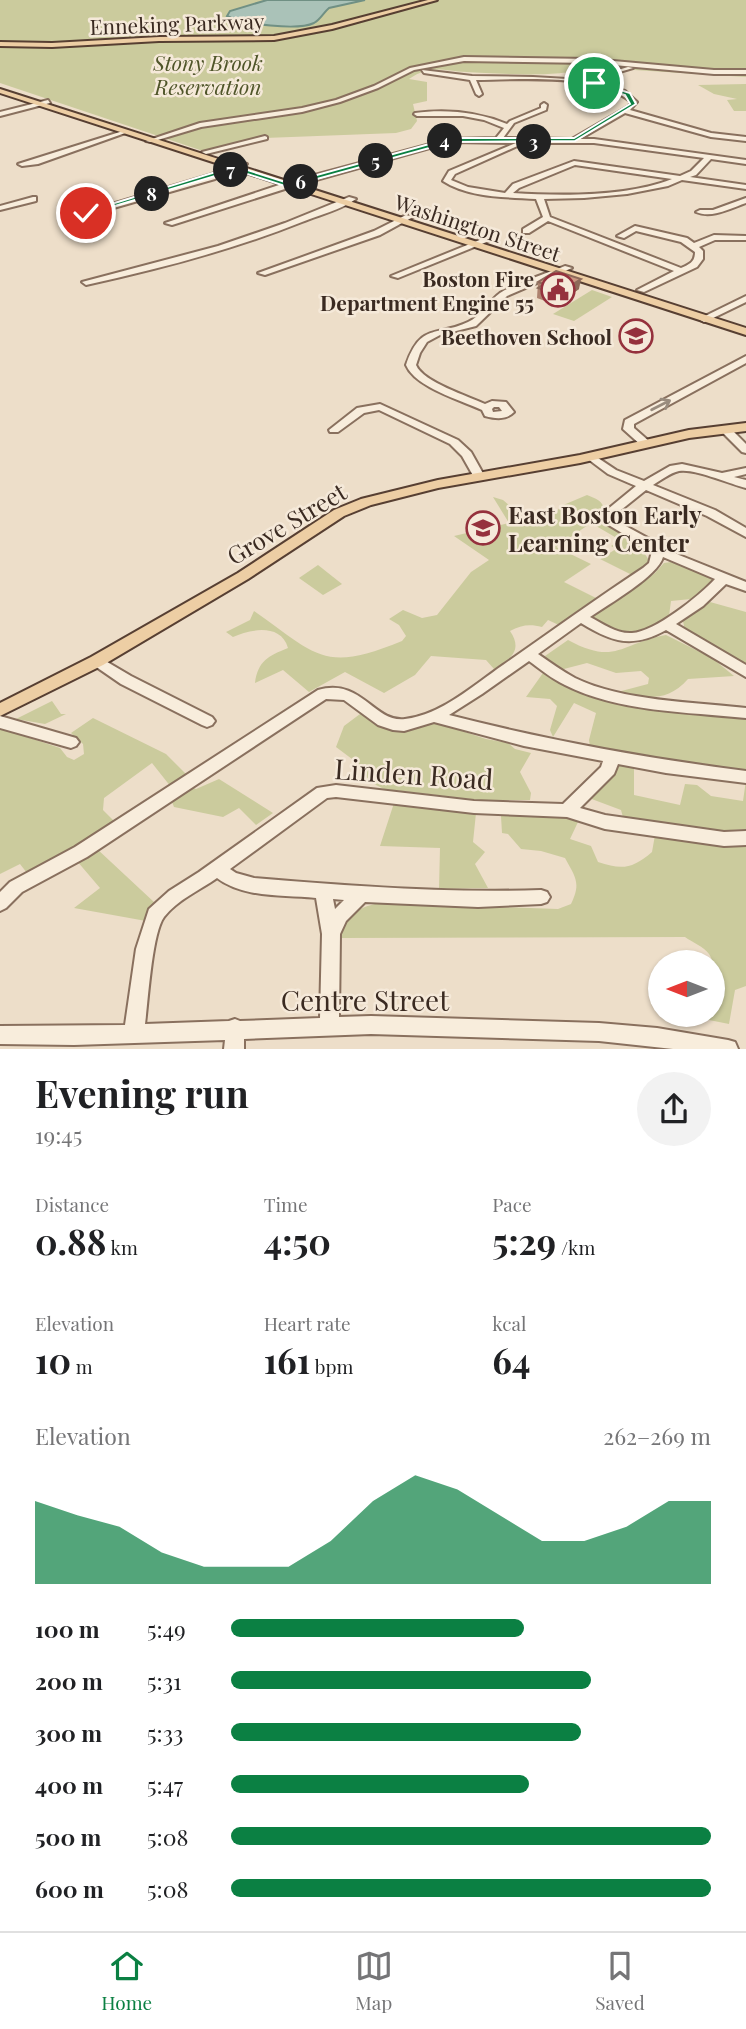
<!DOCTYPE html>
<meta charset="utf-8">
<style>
:root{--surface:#fff;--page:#f2f2f2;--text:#202124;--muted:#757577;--line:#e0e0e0;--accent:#0b8043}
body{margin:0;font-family:"Playfair Display",serif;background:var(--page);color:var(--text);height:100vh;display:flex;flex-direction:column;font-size:26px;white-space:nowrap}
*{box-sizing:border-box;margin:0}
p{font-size:23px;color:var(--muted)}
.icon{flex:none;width:38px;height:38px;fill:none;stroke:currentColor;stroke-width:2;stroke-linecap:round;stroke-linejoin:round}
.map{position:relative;height:1049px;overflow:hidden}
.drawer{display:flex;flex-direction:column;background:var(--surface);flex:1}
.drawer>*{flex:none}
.needle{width:46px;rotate:270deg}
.buttons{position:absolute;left:648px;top:950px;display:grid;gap:14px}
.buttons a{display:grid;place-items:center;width:77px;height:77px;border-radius:50%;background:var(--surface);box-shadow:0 2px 5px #0004;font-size:35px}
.pin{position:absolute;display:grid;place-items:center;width:60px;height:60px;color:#fff;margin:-30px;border:4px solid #fff;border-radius:50%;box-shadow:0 2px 7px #0007}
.km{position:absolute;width:35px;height:35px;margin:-18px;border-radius:50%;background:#222;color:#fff;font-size:19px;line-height:35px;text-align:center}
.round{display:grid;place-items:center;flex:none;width:74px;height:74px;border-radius:37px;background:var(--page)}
.overview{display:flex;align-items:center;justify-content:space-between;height:119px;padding:0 35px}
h1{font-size:38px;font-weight:700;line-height:52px}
.figures{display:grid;grid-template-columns:repeat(3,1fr);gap:10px;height:119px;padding:7px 35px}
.figures div{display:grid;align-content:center}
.figures b{font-size:35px;font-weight:700}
.figures small{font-size:19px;font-weight:400}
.figures p{font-size:19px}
.chart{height:196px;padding:14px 35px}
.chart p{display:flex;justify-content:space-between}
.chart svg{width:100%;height:126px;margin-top:7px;fill:var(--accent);opacity:.7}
ul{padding:0 35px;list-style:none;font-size:23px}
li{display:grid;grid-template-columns:112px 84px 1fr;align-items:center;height:52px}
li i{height:18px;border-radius:9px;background:var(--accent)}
.tabs{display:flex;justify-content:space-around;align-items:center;height:98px;border-top:2px solid var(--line);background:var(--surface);font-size:19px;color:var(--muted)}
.tabs a{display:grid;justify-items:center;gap:4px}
.tabs .selected{color:var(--accent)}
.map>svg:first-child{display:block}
.green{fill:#cbcb9d}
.water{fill:#aac2b8;stroke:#709084;stroke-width:2}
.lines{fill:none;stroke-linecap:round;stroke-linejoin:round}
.minor-casing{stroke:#89705e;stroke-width:4}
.major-casing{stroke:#573f32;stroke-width:4}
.minor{fill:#f8eddc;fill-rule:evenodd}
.major{fill:#edcea4;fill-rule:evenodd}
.wall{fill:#ad826f}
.shaded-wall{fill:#8d6a5a}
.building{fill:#c99781;stroke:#8d6a5a;stroke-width:2}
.oneway{stroke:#998c7e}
.route{fill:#0b8043;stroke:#fff;stroke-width:2}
.labels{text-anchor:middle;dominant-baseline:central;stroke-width:5;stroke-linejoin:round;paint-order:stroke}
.far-street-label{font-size:21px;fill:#3a2a21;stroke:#f5e9d9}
.far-park-label{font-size:21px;font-style:italic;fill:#4f5529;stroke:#f5e9d9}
.far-poi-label{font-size:21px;font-weight:bold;fill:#3a2a21;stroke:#f5e9d9;text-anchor:end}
.poi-label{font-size:24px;font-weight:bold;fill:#3a2a21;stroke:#f5e9d9;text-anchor:start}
.street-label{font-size:24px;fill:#3a2a21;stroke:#f5e9d9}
.near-street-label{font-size:28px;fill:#3a2a21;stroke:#f5e9d9}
</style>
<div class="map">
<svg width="746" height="1049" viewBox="0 0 746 1049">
<rect width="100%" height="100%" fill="#eddec9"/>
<!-- green -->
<g class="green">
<path d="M 0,0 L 746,0 L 746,77 L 586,67 C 565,79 493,73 467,72 C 443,71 431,64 409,79 L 427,82 L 427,101 L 413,104 L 417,121 L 411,129 L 396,133 L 265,138 L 206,152 L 0,83 Z"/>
<polygon points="746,84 746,111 734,111 727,100 737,99 714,94 698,85"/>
<polygon points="592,290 612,297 574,321 553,314"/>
<path d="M 587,495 C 596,499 605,501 604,513 L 598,519 L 634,538 L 651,563 L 634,576 L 600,559 L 616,549 L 611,546 L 620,540 L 591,523 L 556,547 L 591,564 L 564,582 L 598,599 L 561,626 L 548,620 L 542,627 C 530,624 521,625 510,631 C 523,650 511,659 494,669 L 486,660 L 431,656 L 415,675 L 384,693 L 345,672 L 309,692 L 283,670 L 255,683 C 258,661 268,656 288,648 C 281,623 250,629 233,637 L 226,632 L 250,620 L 254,611 C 318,656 324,673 402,641 L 406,636 L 399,625 L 389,619 L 403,610 L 422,618 L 437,615 L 471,572 L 489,560 L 454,536 L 509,523 L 493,497 L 503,500 L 525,519 L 534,521 L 553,516 L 561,506 Z"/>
<polygon points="671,562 710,576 713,582 691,599 671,601 669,616 664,624 638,633 622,634 590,618 655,573 664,563"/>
<polygon points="318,565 342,584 323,595 299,578"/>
<polygon points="710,602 746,612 746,665 685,631 683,621"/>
<path d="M 666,635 L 712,658 L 734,676 L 688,679 C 664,706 643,695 610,694 L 648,684 L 649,678 L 641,671 L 616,673 L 587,663 L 560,670 L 545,656 L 568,640 C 616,666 621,643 666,635 Z"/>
<polygon points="543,673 564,685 620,704 746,718 746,773 590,747 589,740 596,713 574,703 553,737 550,730 557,706 550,699 526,697"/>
<polygon points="52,701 61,714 66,714 45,724 16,719"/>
<polygon points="364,711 373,721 429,720 486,739 508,743 515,749 531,753 520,772 531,793 530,800 479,800 384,789 370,782 356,762 336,747 344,726"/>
<polygon points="93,718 166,754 188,776 171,787 152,763 104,798 103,810 116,823 27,873 20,864 0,874 0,728 60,748 67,757 74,760 84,754 83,744 71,733"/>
<polygon points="620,761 634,764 634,795 680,805 685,784 697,785 711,796 743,801 746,780 746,829 716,831 624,821 621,810 589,798 612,775"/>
<polygon points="219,779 273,813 256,825 239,808 223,817 174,807 172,802 189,786 196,789"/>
<path d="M 394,803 L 563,816 L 578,822 L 570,839 L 591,846 L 598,862 C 622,870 632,869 652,852 L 655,835 L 690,842 L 746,842 L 746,986 L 735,990 L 729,1024 L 699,1018 L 700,1015 L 712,1015 C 712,996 719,969 709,954 C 704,947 692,942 685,937 L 340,938 C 345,915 357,908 379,903 L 558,909 L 571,904 C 581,883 576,878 565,858 L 541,851 L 521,849 L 508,834 L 502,833 L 501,816 L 495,812 L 476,813 L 473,842 L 485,852 L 475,864 L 488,888 L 439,889 L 440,848 L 380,846 Z"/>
<polygon points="96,848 155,903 150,907 146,921 74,908 100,888 77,861"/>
</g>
<!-- water -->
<path class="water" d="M 267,0 L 365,0 L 329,8 C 323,13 321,19 314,23 C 297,31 244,24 227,16 L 230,11 Z"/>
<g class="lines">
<defs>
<g id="minor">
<polygon points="464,57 591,59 714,70 746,70 746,74 714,74 591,63 464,61 414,70 378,88 340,102 302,112 201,127 151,142 146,141 200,123 302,108 336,100 374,86 410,68"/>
<path d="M 628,67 L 633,68 L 589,81 L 625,91 L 637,102 L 630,110 L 711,133 L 746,137 L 746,141 L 711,137 L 625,113 L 580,139 L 594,139 L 746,160 L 746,164 L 711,159 L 696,175 L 690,177 L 746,185 L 746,189 L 682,180 L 668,186 L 627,194 L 584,198 L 544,199 L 550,217 L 681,268 C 690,264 695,262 695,252 L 681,242 L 636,231 L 624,238 L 617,236 L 635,226 L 687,238 L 694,243 L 714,235 L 746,236 L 746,240 L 715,240 L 699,247 L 703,251 L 703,259 L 697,267 L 644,292 L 637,290 L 674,271 L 548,221 L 529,233 L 523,233 L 523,229 L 543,217 L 536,199 C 506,197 469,198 443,181 L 449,171 L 516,143 L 451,142 L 291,187 L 172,225 L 165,223 L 285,183 L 449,139 L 496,138 L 504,128 L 484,120 L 463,116 L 417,116 L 414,114 L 415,113 C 445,109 478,112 507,124 L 510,121 L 541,108 L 541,105 L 544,103 L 547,105 L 546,110 L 514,123 L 503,138 L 572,139 L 629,106 L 631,102 C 596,72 520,80 476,80 L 482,94 L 479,96 L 476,94 L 470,80 L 424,73 L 422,70 L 472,76 L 533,77 L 584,80 ZM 524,143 L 594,143 L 704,158 L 691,171 L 680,176 L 574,161 L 513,184 L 505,193 L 468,187 L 451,180 L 455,174 ZM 575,165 L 672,179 C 626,197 562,196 513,193 L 519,188 Z"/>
<polygon points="48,100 50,103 0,116 0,112"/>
<polygon points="123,131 128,132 38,164 22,166 18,164"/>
<polygon points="265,136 267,137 267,139 206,154 202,152"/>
<polygon points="240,162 247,164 215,179 89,215 82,213 209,175"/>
<polygon points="33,197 36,197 36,201 0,210 0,206"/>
<path d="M 349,197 L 356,199 C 341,210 319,215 302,222 C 232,250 159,269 86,285 L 82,282 L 218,246 L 285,223 Z"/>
<path d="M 746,198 L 746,203 C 731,208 712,219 696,212 L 700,210 L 713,210 Z"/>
<polygon points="406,215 413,217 380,235 265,275 258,273 374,231"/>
<polygon points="482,239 489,241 398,278 391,276"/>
<path d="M 565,266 L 572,268 L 507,296 L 476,326 L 440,335 L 427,342 L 420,353 L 416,365 C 423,382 468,396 485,404 L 492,401 L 506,402 L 514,412 C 506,420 496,419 485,416 L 482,410 C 460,400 415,387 406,365 C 421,322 436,337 468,322 C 480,317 489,301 500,293 C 513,284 548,273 565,266 ZM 494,407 L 499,407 L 502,411 L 493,412 L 492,409 Z"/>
<polygon points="746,296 746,302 707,321 704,322 699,319"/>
<polygon points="746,356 746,363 634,424 634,428 650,442 652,444 650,446 642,446 623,429 625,420"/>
<polygon points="380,404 458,440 471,452 485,477 483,479 475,479 462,456 450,444 379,410 364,413 338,432 330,432 329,430 357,408"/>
<polygon points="725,426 729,427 746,444 746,453 742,452 721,431 720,429"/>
<path d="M 592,454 L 616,470 L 644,481 L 670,466 L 682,464 L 722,473 L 746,468 L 746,474 L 734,477 L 746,480 L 746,488 C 730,484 694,468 679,471 C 670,473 661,480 653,485 L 715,510 L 746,528 L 746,537 L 707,516 L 646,490 L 611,518 L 679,555 L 746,582 L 746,591 L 726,584 L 703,606 L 676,624 L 746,665 L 746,677 L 666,630 C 632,649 612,642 581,623 L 538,654 C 550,662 562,671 575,678 C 622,701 693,702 746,708 L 746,718 C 688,712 618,712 565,685 C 552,679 540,669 529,661 L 482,694 L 449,715 C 547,740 645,758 746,771 L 746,783 L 666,773 L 618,764 L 614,774 L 580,808 L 605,815 L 724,832 L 746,831 L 746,845 L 724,846 L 605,829 L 567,817 L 474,813 L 336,797 L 327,798 L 230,869 L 236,873 L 254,878 C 350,886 444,893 541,890 L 547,892 L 550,897 L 547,902 L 541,904 L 478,907 L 365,902 L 346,921 L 340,934 L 339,1017 L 371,1016 L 599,1023 L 657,1028 L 728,1040 L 735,1042 L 738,1049 L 673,1049 L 599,1041 L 371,1034 L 244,1039 L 244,1049 L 224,1049 L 225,1040 L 74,1045 L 0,1044 L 0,1026 L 125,1025 L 136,949 L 149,909 L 169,891 L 199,872 L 317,788 L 336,785 L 474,801 L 563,804 L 601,767 L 603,761 L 524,746 L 434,722 L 404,731 L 393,730 L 378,725 L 344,700 L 326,699 L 87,857 L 22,892 L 6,908 L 0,911 L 0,892 L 10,882 L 75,847 L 318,690 C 361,677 374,723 405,719 C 441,715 474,685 503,665 C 549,633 596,599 643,568 L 649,563 L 652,551 L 597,518 L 636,486 L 608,474 L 588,459 L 586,457 L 588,455 ZM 663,557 L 715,579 C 699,596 655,632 632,633 C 617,634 603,624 590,617 C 609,604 658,576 663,557 ZM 217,878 C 243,898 284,895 316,898 L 322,934 L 320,1018 L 240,1021 L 235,1019 L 229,1021 L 145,1024 C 148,1002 152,933 164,917 C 177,900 200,890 217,878 ZM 333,899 L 344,900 L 335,909 Z"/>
<polygon points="97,656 131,676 212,717 215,721 212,725 207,727 202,725 121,684 92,664 90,661 92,658"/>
<polygon points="0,716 76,738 79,742 76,746 71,748 0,728"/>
</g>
<g id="major">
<polygon points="428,0 437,0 332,29 274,40 159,41 52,47 0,46 0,42 52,43 159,37 274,36 332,25"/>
<polygon points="0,89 746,328 746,335 0,93"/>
<polygon points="746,423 746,431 689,438 580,463 438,488 371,505 344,516 248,579 103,665 0,716 0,703 91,657 238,573 334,510 361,499 438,480 580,455 689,430"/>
</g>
</defs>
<!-- minor casing -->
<use href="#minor" class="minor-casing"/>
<!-- major casing -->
<use href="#major" class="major-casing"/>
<!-- minor -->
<use href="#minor" class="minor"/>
<!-- major -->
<use href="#major" class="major"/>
</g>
<!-- wall -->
<polygon class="wall" points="538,282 579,289 556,305 537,298"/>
<!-- shaded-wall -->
<polygon class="shaded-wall" points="581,279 579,289 556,305 557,294"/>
<!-- building -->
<polygon class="building" points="556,271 581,279 557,294 538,288 544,284 538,282"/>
<!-- one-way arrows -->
<defs><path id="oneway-shaft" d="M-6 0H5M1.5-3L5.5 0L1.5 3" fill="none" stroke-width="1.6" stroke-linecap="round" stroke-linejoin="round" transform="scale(1.75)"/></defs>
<use class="oneway" href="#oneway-shaft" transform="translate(661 405) rotate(-27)"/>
<!-- route -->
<polygon class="route" points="594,82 630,93 636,104 575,141 451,142 288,187 235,170 88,214 82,213 235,166 288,183 451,138 574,138 630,104 625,95 592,85"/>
<!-- icons -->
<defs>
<symbol id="civic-ring" viewBox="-11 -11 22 22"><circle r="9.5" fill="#f5e9d9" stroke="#95313d" stroke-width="1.5"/><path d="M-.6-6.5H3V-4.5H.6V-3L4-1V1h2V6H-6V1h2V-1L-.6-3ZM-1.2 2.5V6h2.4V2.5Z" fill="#95313d"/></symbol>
<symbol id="school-ring" viewBox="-11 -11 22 22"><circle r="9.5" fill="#f5e9d9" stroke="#95313d" stroke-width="1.5"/><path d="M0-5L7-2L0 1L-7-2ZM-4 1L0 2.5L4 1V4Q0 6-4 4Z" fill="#95313d"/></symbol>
</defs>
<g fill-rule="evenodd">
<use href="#civic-ring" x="539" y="271" width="38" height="38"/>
<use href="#school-ring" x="617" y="317" width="38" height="38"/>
<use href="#school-ring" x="464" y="509" width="38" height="38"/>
</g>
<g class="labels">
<!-- far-street labels -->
<g class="far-street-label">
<text transform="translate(177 23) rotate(-2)">Enneking Parkway</text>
<text transform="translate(478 227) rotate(18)">Washington Street</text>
</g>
<!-- far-park labels -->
<g class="far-park-label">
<text x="208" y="62">Stony Brook<tspan x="208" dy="24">Reservation</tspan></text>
</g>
<!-- far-poi labels -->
<g class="far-poi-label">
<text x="534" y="278">Boston Fire<tspan x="534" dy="24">Department Engine 55</tspan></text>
<text x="612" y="336">Beethoven School</text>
</g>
<!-- poi labels -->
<g class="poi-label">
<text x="508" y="514">East Boston Early<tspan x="508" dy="28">Learning Center</tspan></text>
</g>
<!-- street labels -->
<g class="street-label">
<text transform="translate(286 523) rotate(-31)">Grove Street</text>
</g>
<!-- near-street labels -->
<g class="near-street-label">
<text transform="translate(414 773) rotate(4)">Linden Road</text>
<text x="365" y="999">Centre Street</text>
</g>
</g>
</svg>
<div class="buttons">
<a><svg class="needle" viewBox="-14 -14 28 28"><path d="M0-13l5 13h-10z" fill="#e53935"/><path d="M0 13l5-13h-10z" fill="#757577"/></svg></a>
</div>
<div class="pin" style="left:594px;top:83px;background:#1e9e55"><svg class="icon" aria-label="arrive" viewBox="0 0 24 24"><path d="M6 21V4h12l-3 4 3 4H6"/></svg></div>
<div class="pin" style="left:86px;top:213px;background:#d93025"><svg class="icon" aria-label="check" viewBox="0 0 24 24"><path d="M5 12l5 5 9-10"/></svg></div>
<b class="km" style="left:534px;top:142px">3</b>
<b class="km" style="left:445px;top:141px">4</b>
<b class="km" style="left:376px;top:161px">5</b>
<b class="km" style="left:301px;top:182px">6</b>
<b class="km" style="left:231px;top:170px">7</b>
<b class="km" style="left:152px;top:194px">8</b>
</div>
<section class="drawer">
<div class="overview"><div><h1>Evening run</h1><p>19:45</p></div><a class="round"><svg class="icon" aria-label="share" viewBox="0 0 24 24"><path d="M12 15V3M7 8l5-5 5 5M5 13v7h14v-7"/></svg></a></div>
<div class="figures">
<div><p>Distance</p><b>0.88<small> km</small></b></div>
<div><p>Time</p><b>4:50</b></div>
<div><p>Pace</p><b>5:29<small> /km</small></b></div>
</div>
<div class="figures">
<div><p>Elevation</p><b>10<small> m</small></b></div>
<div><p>Heart rate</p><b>161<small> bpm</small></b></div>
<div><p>kcal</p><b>64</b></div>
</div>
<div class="chart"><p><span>Elevation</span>262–269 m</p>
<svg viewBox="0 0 160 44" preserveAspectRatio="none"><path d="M0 44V15L10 20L20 24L30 33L40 38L50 38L60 38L70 29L80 15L90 6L100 11L110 20L120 29L130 29L140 24L150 15L160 15V44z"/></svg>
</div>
<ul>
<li><b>100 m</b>5:49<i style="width:61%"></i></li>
<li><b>200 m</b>5:31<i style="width:75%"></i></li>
<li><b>300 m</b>5:33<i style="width:73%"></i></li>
<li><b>400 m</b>5:47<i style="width:62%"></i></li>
<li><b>500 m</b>5:08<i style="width:100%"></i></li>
<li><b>600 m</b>5:08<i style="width:100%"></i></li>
</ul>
</section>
<nav class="tabs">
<a class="selected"><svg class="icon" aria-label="home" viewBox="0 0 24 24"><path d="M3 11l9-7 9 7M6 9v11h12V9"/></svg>Home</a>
<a><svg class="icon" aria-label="map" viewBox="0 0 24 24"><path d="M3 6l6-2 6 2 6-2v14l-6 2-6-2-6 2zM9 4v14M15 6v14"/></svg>Map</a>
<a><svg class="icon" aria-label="saved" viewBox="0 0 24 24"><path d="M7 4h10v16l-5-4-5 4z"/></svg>Saved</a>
</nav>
